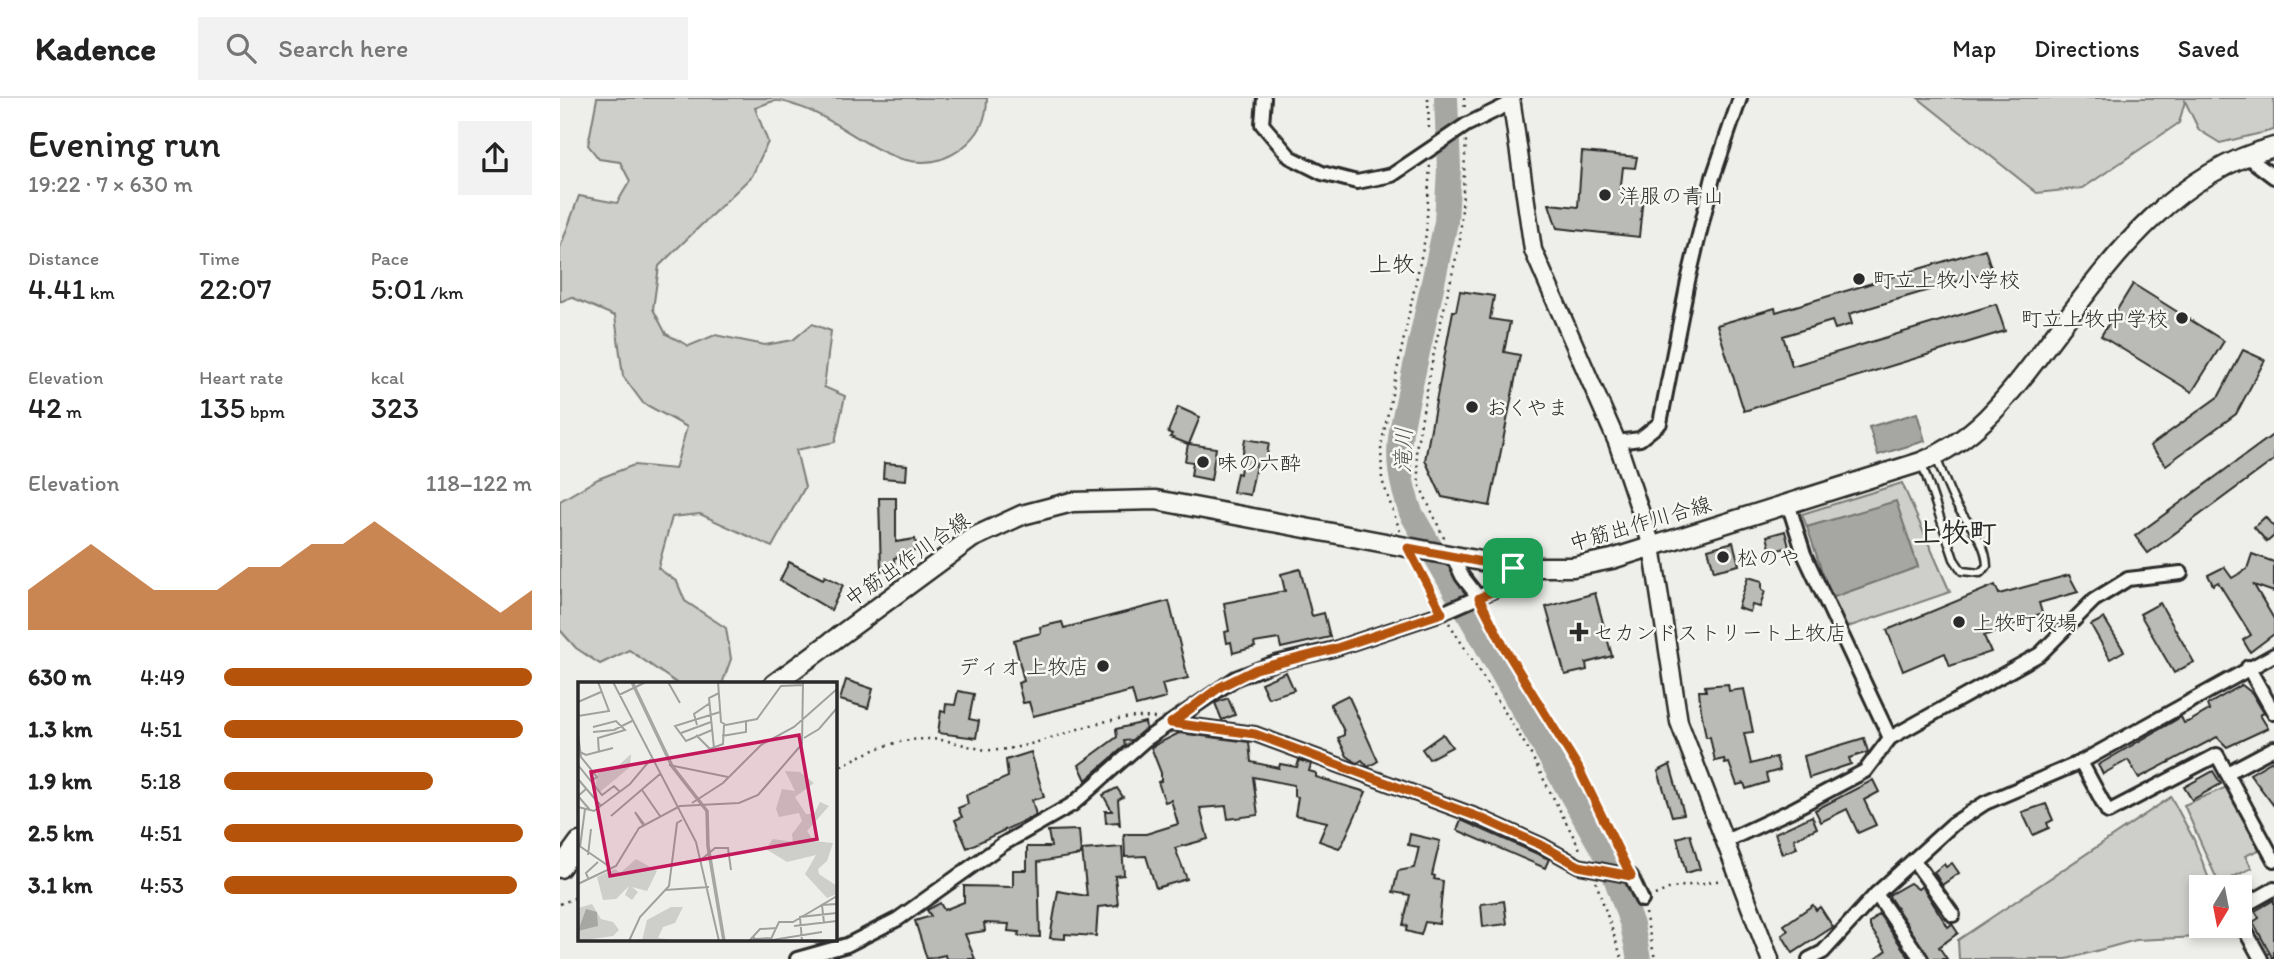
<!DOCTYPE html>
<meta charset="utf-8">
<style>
:root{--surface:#fff;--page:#f2f2f2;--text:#222;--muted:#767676;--line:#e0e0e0;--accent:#b45309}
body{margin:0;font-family:Itim,"Klee One",sans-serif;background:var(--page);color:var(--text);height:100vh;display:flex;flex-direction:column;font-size:26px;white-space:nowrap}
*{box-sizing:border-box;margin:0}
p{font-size:23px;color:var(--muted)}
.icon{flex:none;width:38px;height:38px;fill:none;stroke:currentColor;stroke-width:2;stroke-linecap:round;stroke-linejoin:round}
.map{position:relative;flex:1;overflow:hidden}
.details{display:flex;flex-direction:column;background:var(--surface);width:560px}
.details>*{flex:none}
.needle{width:46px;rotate:190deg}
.tools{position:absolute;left:1629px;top:777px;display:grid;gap:14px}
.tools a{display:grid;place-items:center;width:63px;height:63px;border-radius:0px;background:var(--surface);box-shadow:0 4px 10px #0003;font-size:35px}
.pin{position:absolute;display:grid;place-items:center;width:60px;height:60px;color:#fff;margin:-30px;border-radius:14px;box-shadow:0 4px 10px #0006}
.round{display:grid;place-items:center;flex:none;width:74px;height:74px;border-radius:0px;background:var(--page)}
.headline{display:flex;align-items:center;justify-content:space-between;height:119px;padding:0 28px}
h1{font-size:38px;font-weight:600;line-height:52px}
.figures{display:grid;grid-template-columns:repeat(3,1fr);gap:10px;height:119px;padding:7px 28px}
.figures div{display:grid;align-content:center}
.figures b{font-size:30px;font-weight:600}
.figures small{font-size:19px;font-weight:400}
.figures p{font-size:19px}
.chart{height:196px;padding:14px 28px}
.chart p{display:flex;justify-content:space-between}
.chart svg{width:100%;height:126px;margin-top:7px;fill:var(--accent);opacity:.7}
ul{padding:0 28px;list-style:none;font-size:23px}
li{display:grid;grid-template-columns:112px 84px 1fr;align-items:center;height:52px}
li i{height:18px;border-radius:9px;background:var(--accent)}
header{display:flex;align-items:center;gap:42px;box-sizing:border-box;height:98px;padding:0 35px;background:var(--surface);border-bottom:2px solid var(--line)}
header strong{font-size:33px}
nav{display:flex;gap:38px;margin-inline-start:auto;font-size:24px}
.search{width:490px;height:63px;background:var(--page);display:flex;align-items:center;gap:18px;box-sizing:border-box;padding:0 24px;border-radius:0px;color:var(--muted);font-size:26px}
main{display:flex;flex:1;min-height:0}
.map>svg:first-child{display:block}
.green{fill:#cececa;stroke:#7c7c7a;stroke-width:2}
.water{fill:#a6a6a3;stroke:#757573;stroke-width:2}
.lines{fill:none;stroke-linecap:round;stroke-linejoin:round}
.river{stroke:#a6a6a3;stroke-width:24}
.building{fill:#babab7;stroke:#2b2b2b;stroke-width:2}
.service-casing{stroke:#2b2b2b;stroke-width:11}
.minor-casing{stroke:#2b2b2b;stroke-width:18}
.tertiary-casing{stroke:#2b2b2b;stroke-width:21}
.secondary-casing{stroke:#2b2b2b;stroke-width:23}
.path{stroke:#2b2b2b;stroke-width:2.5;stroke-dasharray:2 5;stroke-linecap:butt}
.service{stroke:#f6f6f2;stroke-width:6}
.minor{stroke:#f6f6f2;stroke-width:12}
.tertiary{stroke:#f6f6f2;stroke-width:16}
.secondary{stroke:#f6f6f2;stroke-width:18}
.route-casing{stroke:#fff;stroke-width:14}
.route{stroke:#b45309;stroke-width:9}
.poi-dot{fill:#2b2b2b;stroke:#f6f6f2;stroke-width:2.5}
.labels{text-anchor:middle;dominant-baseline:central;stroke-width:5;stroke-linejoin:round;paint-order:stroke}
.poi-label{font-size:21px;fill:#2b2b2b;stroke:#f6f6f2;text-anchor:start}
.street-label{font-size:21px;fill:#2b2b2b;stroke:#f6f6f2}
.neighbourhood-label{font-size:23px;fill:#2b2b2b;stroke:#f6f6f2}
.water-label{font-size:23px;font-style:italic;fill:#565655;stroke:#f6f6f2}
.district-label{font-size:28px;font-weight:bold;fill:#2b2b2b;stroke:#f6f6f2}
.inset-river{fill:none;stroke:#a6a6a3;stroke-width:3.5}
.inset-road{fill:none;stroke:#a0a09e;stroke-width:2}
.view{fill:#c2185b;fill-opacity:0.15;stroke:#c2185b;stroke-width:3.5}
.inset-edge{fill:none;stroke:#2b2b2b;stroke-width:3.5}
</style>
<header>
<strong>Kadence</strong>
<div class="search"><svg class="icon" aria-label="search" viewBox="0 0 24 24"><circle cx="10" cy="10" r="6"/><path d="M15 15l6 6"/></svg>Search here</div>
<nav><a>Map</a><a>Directions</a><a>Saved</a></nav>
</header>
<main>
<section class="details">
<div class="headline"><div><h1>Evening run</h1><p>19:22 · 7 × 630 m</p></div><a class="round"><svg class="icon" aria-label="share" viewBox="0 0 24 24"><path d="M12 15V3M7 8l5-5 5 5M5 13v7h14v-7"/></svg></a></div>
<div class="figures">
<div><p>Distance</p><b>4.41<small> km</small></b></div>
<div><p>Time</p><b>22:07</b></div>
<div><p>Pace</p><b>5:01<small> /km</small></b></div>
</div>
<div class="figures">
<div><p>Elevation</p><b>42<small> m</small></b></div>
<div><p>Heart rate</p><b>135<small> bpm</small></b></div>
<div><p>kcal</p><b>323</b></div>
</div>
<div class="chart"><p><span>Elevation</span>118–122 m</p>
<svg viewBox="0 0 160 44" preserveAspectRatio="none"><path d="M0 44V30L10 22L20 14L30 22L40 30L50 30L60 30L70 22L80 22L90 14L100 14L110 6L120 14L130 22L140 30L150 38L160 30V44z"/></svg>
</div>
<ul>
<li><b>630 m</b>4:49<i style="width:100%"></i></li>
<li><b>1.3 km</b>4:51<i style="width:97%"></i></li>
<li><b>1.9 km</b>5:18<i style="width:68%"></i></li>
<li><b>2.5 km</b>4:51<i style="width:97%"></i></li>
<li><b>3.1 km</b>4:53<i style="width:95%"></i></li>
</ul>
</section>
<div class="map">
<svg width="1714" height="861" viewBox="0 0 1714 861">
<rect width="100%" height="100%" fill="#eeeeea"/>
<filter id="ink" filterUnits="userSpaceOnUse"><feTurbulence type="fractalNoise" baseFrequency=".0143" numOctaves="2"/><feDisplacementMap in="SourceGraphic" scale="14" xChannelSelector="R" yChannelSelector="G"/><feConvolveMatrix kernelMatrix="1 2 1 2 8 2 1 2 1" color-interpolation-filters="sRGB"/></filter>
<g filter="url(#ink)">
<!-- green -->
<g class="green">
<path d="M 37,0 L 427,0 C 427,22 419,37 402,50 C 345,94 290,23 237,8 C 231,6 222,2 216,3 C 209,3 202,8 195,10 L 208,44 L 192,78 L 99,168 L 93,211 L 106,236 L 129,248 L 155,237 L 205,247 L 233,242 L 252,226 L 271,233 L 264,289 L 285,298 L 275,344 L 236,352 L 245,389 L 212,449 L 140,416 L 112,419 L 98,470 L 117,484 L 125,503 L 166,530 L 171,561 L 162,586 L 118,586 L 69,552 L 40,566 L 16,550 L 0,532 L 0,403 L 38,381 L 74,367 L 115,371 L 127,329 L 83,305 L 63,278 L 55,218 L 11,199 L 0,204 L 0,150 L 19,98 L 57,105 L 70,83 L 60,64 L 39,61 L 28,47 Z"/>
<polygon points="1358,0 1714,0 1714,32 1660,45 1639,32 1625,3 1619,25 1523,90 1477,95"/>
<polygon points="1342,385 1390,494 1285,530 1271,500 1358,469 1336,404 1247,429 1242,416"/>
<polygon points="1669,688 1701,751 1685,758 1692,770 1659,786 1624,707"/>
<polygon points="1611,699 1634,742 1652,789 1642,789 1642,828 1661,828 1660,838 1576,842 1507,861 1399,861 1398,842"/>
</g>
<!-- water -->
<g class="water">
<polygon points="1357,315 1365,343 1318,357 1309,329"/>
<polygon points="1336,403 1358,469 1271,500 1247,429"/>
</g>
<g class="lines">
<!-- river -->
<path class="river" d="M 886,0 L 889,70 L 886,124 L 841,333 C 836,363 841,386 851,415 L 1050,765 L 1072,827 L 1079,861"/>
</g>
<!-- building -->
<g class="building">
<polygon points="1022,54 1077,59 1075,70 1063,69 1060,96 1083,98 1079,139 997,130 989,106 1018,109"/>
<polygon points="1425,151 1432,173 1289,216 1292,226 1275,231 1272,223 1223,238 1232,268 1436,206 1445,233 1184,313 1157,227 1215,210 1216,214"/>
<polygon points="1573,186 1664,243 1632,294 1541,238"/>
<polygon points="900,193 934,198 930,221 950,224 944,254 960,257 930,408 882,399 865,362 893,213 896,213"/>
<polygon points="1683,252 1705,262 1676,316 1606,367 1590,348 1659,298"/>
<polygon points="618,309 640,319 629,346 656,350 651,382 631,378 633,364 625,363 628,346 610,339 612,336 608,334"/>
<polygon points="1714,336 1714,362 1588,455 1575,438"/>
<polygon points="685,341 709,345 706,363 697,362 690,397 673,394 677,375 680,376"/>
<polygon points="324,365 347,367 346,382 323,380"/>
<polygon points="319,400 336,400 336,444 355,441 357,453 349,453 350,457 334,460 335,470 321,473"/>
<polygon points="1705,419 1714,429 1714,438 1707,444 1694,429"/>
<polygon points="1225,433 1229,449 1211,454 1207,438"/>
<polygon points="1173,444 1179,467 1154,473 1148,451"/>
<polygon points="1692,456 1714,464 1714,494 1694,487 1714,521 1714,536 1690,554 1683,542 1691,537 1658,484 1653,487 1648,477 1664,469 1672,480 1687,471"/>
<polygon points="229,464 263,481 265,478 283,487 271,512 220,482"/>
<polygon points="740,471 752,518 764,515 770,539 721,550 719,541 694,545 695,549 673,555 671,544 667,545 665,534 669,533 664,505 725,493 721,476"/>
<polygon points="1509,477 1518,494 1479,505 1482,515 1424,538 1431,554 1390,568 1385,555 1343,573 1327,532 1435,487 1439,496"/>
<polygon points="1188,479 1202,483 1202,492 1205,493 1200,509 1192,507 1190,514 1178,510"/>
<polygon points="1035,495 1052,558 1026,565 1027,572 1005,577 986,509"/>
<polygon points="609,503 628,580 602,586 606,600 576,608 572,593 473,618 469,604 463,605 458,585 464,583 454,542 481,535 480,529 502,524 504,530"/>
<polygon points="1600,505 1634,564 1614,575 1580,516"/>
<polygon points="1544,520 1564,553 1550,561 1531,527"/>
<polygon points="726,574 734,592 708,600 701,585"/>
<polygon points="286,582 313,591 308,610 280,602"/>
<polygon points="1168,586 1169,593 1184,591 1193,634 1184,635 1191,666 1216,659 1220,672 1206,676 1208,684 1186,691 1184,685 1177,687 1169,665 1165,666 1164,661 1155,663 1150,639 1146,639 1141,612 1139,593 1146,593 1145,588"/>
<polygon points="1682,587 1692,595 1704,615 1700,617 1708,630 1667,649 1657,639 1579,680 1568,662 1543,676 1538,667 1621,619 1624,625 1630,623 1649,612 1647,607"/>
<polygon points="398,593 414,596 409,621 419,623 416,640 378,635 381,613 385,614 386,606 395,607"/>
<polygon points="788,597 818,663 808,669 802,662 797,665 787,658 778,640 784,637 784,633 770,606"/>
<polygon points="668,600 675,617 662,622 655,605"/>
<polygon points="585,624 586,630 572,642 564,643 565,648 526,682 519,667 557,639 556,631"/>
<polygon points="619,635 689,644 691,664 719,670 720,666 737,669 739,662 751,666 749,673 756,675 756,679 806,694 783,745 779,750 759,743 767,724 735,717 738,699 734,698 734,687 693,679 698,717 668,721 666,708 640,710 648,741 615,750 627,781 596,790 586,758 565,759 564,736 586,736 618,726 611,702 605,704 598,684 601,683 601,675 591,649"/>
<polygon points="883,636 892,649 869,661 862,651"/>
<polygon points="1304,640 1308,654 1289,660 1291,666 1249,680 1244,658"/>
<polygon points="471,654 484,699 472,702 476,717 407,750 395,722 402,719 398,710 408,706 406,697 448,679 446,662"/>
<polygon points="1714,662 1714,708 1690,676"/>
<polygon points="1110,667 1124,716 1112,718 1098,673"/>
<polygon points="1653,673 1661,686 1632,702 1624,689"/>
<polygon points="1313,682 1319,694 1304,702 1316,727 1298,735 1287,711 1261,724 1255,712"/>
<polygon points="557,690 563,699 558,702 560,728 558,724 546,725 545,713 552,713 543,697"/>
<polygon points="1486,706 1493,722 1487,725 1489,730 1473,737 1462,714"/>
<polygon points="1252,718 1257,730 1234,741 1237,750 1222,756 1215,735"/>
<polygon points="901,722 989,761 985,770 897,732"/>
<polygon points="519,732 521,757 478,764 480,839 458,838 459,834 448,833 449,826 424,825 425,833 405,836 415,861 386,861 385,857 367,861 355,823 371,818 367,812 380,805 384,812 404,804 404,788 453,789 453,772 467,772 467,749 491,749 488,733"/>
<polygon points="850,736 880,743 872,777 875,778 874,781 883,783 879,826 865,824 861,837 846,833 847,828 843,827 850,797 833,794 838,773 854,770 859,749 848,747"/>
<polygon points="1130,736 1140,771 1126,775 1117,740"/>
<polygon points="562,749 564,777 555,778 558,807 538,809 536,838 505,836 505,841 490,840 498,793 527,798 522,752"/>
<polygon points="1392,765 1399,775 1382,787 1374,774 1384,766 1386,769"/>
<polygon points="1350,785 1358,791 1362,788 1388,829 1392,826 1398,835 1379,849 1387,861 1370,861 1330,800 1329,797"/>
<polygon points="1714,802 1714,861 1713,861 1693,824 1699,820 1695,813"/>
<polygon points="944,803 947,826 923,829 921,806"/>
<polygon points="1253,807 1256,812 1260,809 1273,829 1233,855 1222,837 1228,833 1224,827"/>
<polygon points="1319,816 1350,861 1315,861 1326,853 1310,829 1310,825"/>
</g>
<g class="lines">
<defs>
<path id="service" d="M 1362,366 L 1394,461 L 1402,473 L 1420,475 L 1427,468 C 1426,443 1411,430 1398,410 C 1389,395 1383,376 1376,359"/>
<g id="minor">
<polyline points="704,0 702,26 730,59 762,75 797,84 832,77 906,27 951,5"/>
<polyline points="1686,58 1714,79"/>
<polyline points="1057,344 1080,341 1100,325 1128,183 1153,79 1180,0"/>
<polyline points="1228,405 1244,456 1330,640"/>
<polyline points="893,459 902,478 919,500"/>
<polyline points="1688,569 1714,615"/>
<polyline points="611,625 695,636 921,720 983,748 1019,768 1071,778 1082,802"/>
<polyline points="1521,664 1548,714 1657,657 1714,762"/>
<polyline points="1667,675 1714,650"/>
<polyline points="1166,743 1232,712 1305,673 1330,640 1480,556 1534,502 1568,481 1621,475"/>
<polyline points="1355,764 1393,817"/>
<polyline points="1316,796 1361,861"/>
<polyline points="1680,810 1714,791"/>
<polyline points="1680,823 1701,861"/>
<polyline points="237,861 287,847 338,821 443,746 513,706 585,642 676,580 715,565 774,551 882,515 946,487 953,469"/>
<polyline points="1249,861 1263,854 1316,796 1393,726 1425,705 1521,664 1714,557"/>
</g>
<polyline id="tertiary" points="951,0 973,152 1057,344 1092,448 1119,624 1210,861"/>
<g id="secondary">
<path d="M 214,586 L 412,440 L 462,417 L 512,404 L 596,402 L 953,469 L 1013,469 L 1052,461 L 1361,364 C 1413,343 1445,303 1478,259 C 1543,174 1604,78 1714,49"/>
<polyline points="0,770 19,744"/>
</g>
</defs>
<!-- service casing -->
<use href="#service" class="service-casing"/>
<!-- minor casing -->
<use href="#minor" class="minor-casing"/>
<!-- tertiary casing -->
<use href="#tertiary" class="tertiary-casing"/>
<!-- secondary casing -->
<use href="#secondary" class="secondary-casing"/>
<!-- path -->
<g class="path">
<polyline points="868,0 869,35"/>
<polyline points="904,0 905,14"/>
<polyline points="840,433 822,382 821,348 866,136 870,66"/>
<polyline points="884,440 859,386 856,351 875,249 900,143 906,42"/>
<polyline points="857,467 876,505"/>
<polyline points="925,511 1018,669 1065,765"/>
<polyline points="889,525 968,651 1022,755"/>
<path d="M 275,671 C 309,653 341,637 381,642 C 400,644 420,654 439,652 C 491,647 542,613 595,620"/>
<polyline points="1036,784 1062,861"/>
<polyline points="1095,797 1111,790 1163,782"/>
<polyline points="0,806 19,798"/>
<polyline points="1085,815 1095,861"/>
</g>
<!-- service -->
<use href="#service" class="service"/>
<!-- minor -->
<use href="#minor" class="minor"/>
<!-- tertiary -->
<use href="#tertiary" class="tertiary"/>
<!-- secondary -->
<use href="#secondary" class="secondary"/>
</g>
</g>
<g class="lines" filter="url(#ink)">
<defs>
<polygon id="route" points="848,450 953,470 946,487 919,500 944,549 1018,669 1071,778 1019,768 983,748 921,720 695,636 611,625 660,589 696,571 774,551 882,515"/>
</defs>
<!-- route casing -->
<use href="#route" class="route-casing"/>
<!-- route -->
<use href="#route" class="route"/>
</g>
<!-- markers -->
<g class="poi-dot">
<circle cx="1045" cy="97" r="7"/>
<circle cx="1299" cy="181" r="7"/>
<circle cx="1622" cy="220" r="7"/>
<circle cx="912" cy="309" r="7"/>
<circle cx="643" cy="364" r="7"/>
<circle cx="1163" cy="459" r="7"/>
<circle cx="1399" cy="524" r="7"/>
<path d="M1015.5 523.5h7v7h7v7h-7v7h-7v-7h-7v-7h7z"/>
<circle cx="543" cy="568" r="7"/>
</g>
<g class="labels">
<!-- poi labels -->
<g class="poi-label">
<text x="1059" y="97">洋服の青山</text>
<text x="1313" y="181">町立上牧小学校</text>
<text x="1608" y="220" text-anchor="end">町立上牧中学校</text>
<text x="926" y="309">おくやま</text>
<text x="657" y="364">味の六酔</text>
<text x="1177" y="459">松のや</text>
<text x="1413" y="524">上牧町役場</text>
<text x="1033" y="534">セカンドストリート上牧店</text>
<text x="529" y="568" text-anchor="end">ディオ 上牧店</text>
</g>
<!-- street labels -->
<g class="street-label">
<text transform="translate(1080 425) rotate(-16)">中筋出作川合線</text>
<text transform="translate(347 461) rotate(-35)">中筋出作川合線</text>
</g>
<!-- neighbourhood labels -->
<g class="neighbourhood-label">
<text x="832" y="166">上牧</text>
</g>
<!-- water labels -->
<g class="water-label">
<text transform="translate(843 352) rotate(-88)">滝川</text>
</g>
<!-- district labels -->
<g class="district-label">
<text x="1395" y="434">上牧町</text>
</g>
</g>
<!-- overview -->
<g transform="translate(18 584)">
<rect width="259" height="259" fill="#eeeeea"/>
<path d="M 53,72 L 52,85 L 22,110 L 17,103 L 20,91 L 40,84 ZM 207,89 L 222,90 L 236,101 L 217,115 L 228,132 L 236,132 L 242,120 L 251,124 L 229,149 L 236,159 L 255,161 L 249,179 L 240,187 L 241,192 L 259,204 L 259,212 L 249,216 L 227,192 L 238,173 L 209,180 L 188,167 L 195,157 L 215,160 L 214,152 L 224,139 L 221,131 L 201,135 L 198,127 L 204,107 L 217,109 ZM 58,177 L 79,189 L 69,209 L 54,205 L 60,210 L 54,218 L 47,213 L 51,204 L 38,217 L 25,218 L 19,195 L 37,187 L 42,191 ZM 14,222 L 23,237 L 35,240 L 41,248 L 35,254 L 0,259 L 0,226 ZM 93,225 L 105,225 L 97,241 L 85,245 L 80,256 L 103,259 L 64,259 L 69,238 Z" fill="#cececa"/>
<path d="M 8,227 L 19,230 L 20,244 L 0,249 Z" fill="#a6a6a3"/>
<path class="inset-river" d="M 54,0 L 94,84 L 129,129 L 130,164 L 146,259"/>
<path class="inset-road" d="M 35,0 L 118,160 L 141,259M 90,0 L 102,21M 140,0 L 143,40 L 148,43 L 179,37 L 203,4 L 225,3M 41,13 L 68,0M 0,20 L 23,10M 0,34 L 31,29 L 20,0M 119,43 L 116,32 L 132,21M 15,45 L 38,39 L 47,48 L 20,56 L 21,71M 134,48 L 108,59 L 97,44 L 142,30M 15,50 L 36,48 L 54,39M 103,51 L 133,40M 0,52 L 3,75 L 19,95 L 13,99M 118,53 L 132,67 L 145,62 L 146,43M 144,54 L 168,50 L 168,39M 226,56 L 241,47 L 259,26M 136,66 L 131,16 L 141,11M 2,70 L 8,73 L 35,66M 0,83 L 24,113 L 36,104 L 41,109M 91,83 L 150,95M 0,97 L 23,124M 8,107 L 0,114 L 12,128M 64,108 L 82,134M 114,121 L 145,101 L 183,63 L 216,45 L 259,7M 0,125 L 16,129 L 52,102 L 73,77M 33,134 L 82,92M 65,143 L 57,130 L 66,142M 0,163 L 32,185M 2,165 L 7,127M 10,173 L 13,147M 124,177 L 137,166 L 150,166 L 153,188M 10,196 L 8,191 L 20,180M 0,202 L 38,184 L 61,146 L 102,124 L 161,121 L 180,113 L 224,62 L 225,0M 87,208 L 131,205M 246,241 L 244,223 L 259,222M 216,244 L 259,239M 176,253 L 176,257 L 194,256M 194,258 L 244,250M 51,259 L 62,235 L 91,204 L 99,141 L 104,138M 171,259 L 182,247 L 199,246M 192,259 L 201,240 L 215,240 L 259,214M 224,259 L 222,235 L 259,231"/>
<path class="view" d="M 221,53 L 239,157 L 32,194 L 13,90 Z"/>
<rect width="259" height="259" class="inset-edge"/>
</g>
</svg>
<div class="tools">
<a><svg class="needle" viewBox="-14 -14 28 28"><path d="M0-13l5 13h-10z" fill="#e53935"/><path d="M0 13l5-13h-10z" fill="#767676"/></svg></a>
</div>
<div class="pin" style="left:953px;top:470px;background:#1e9e55"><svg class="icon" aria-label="arrive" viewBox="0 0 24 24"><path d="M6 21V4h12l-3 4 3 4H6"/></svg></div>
</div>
</main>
